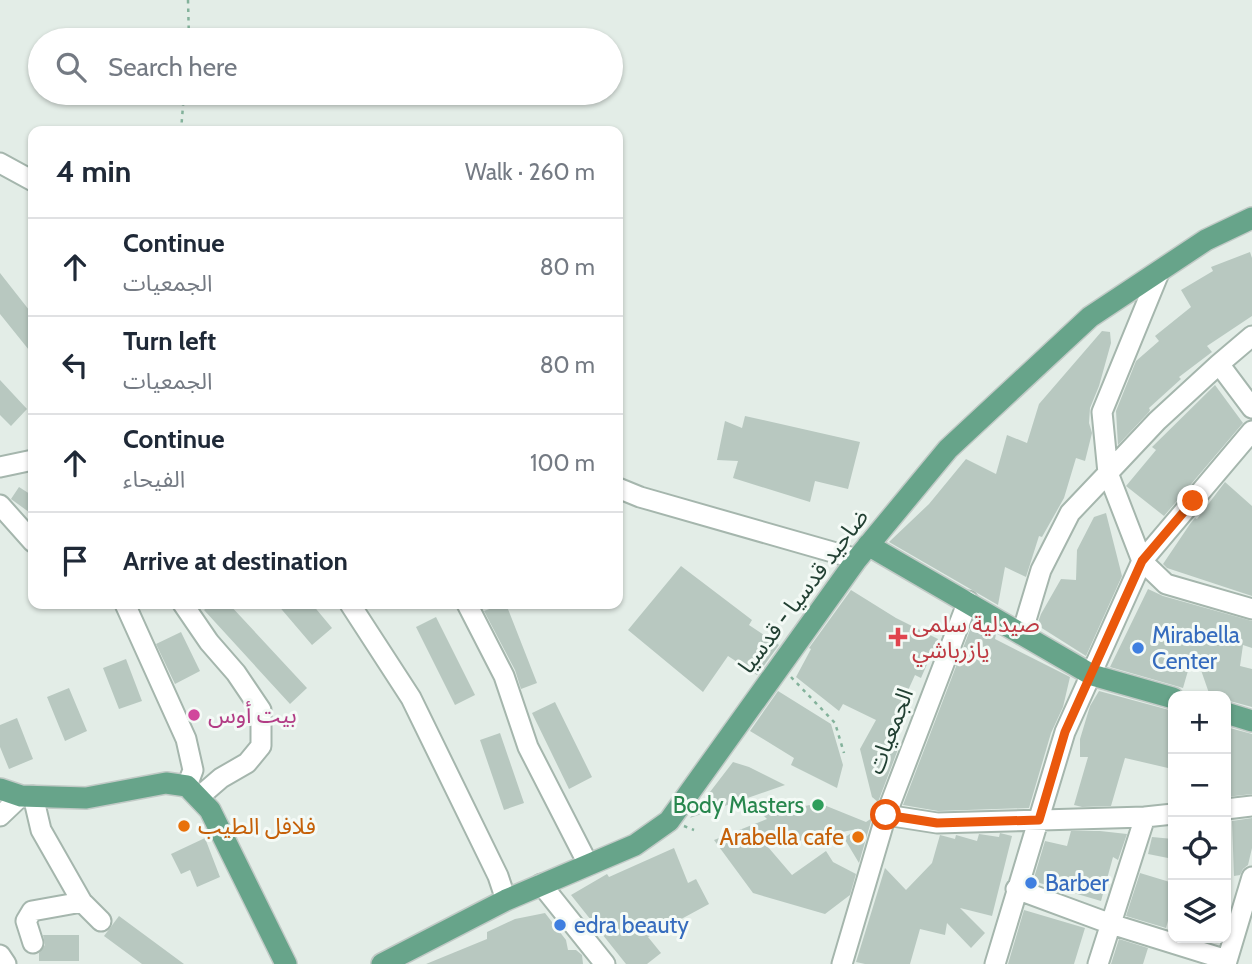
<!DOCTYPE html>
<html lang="en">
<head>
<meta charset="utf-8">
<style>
  body { margin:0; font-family:Cabin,"Noto Sans Arabic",sans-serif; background:#f2f2f3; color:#1f2937 }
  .controls { position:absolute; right:21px; bottom:21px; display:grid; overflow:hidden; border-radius:14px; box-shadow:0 2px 5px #0004 }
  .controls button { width:63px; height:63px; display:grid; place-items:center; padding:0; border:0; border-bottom:2px solid #e0e1e3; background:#fff; color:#1f2937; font:35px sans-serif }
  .stop { position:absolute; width:21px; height:21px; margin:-16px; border:5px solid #ea580c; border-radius:50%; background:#fff }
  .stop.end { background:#ea580c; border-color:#fff; box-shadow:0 2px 7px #0008 }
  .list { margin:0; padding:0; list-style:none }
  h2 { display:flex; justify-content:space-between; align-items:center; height:91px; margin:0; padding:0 28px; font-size:30px }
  h2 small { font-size:23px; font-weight:400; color:#747a83 }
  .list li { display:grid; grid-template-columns:46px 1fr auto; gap:21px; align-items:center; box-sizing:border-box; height:98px; padding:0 28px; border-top:2px solid #e0e1e3 }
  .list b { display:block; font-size:26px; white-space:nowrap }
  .list p { margin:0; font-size:23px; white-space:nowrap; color:#747a83 }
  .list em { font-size:23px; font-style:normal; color:#747a83 }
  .icon { flex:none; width:38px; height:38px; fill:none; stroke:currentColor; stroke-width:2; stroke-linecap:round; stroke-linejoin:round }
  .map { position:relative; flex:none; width:1252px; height:964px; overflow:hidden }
  .search { position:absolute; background:#fff; box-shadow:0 2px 5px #0004; left:28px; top:28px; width:595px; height:77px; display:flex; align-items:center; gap:18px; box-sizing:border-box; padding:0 24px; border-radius:38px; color:#747a83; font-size:26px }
  .panel { position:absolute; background:#fff; box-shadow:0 2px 5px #0004; left:28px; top:126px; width:595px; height:483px; border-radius:14px }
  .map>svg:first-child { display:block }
  .building { fill:#b8c8c0 }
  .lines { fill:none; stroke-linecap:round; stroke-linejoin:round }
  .minor-casing { stroke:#a5b6ad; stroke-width:23 }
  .major-casing { stroke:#c1cac6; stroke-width:24 }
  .path { stroke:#83b29b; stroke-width:2.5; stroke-dasharray:3.5 5; stroke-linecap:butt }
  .minor { stroke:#fff; stroke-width:19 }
  .major { stroke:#67a48a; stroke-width:21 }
  .route { stroke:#ea580c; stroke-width:9 }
  .health-dot { fill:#e0444e; stroke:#f4faf6; stroke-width:2.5 }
  .shop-dot { fill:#3f7fe0; stroke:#f4faf6; stroke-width:2.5 }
  .hotel-dot { fill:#d1479c; stroke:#f4faf6; stroke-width:2.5 }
  .leisure-dot { fill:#2e9e5b; stroke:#f4faf6; stroke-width:2.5 }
  .food-dot { fill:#e8710a; stroke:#f4faf6; stroke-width:2.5 }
  .labels { text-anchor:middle; stroke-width:6; stroke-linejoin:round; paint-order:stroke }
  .street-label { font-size:23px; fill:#224033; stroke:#f4faf6 }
  .health-label { font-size:23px; fill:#be3a42; stroke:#f4faf6; text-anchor:start }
  .shop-label { font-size:23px; fill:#366cbe; stroke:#f4faf6; text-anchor:start }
  .hotel-label { font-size:23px; fill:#b23c85; stroke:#f4faf6; text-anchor:start }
  .leisure-label { font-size:23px; fill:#27864d; stroke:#f4faf6; text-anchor:end }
  .food-label { font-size:23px; fill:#c56008; stroke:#f4faf6; text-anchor:start }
</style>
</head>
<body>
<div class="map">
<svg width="1252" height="964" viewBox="0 0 1252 964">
  <rect width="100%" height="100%" fill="#e3ede7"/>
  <path class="building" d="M 1250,252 L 1252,258 L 1252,316 L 1207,346 L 1212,352 L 1179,377 L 1181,379 L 1149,408 L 1150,410 L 1149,412 L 1118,445 L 1116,411 L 1136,361 L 1159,341 L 1155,336 L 1191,307 L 1181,290 L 1213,271 L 1211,267 Z
    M 0,273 L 33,315 L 33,355 L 0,314 Z
    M 1102,331 L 1110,332 L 1111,343 L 1099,386 L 1090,408 L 1089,423 L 1092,433 L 1085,461 L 1076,458 L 1064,498 L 1042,537 L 1039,536 L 1026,577 L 1005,567 L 998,605 L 889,542 L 929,504 L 966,459 L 996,474 L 1007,435 L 1027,443 L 1039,404 Z
    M 0,380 L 27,409 L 11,426 L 0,415 Z
    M 1215,385 L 1243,423 L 1164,516 L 1126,486 L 1156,450 L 1152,447 Z
    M 745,416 L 860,442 L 848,489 L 815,481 L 810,502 L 733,478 L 738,461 L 717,460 L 725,421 L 742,428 Z
    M 1225,482 L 1252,506 L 1252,596 L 1167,568 L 1163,564 L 1190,524 L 1195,518 L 1197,519 Z
    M 19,487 L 33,496 L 33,515 L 11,499 Z
    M 1106,513 L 1122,576 L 1086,656 L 1037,625 L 1041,614 L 1061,579 L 1076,580 L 1077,550 L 1094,517 Z
    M 681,566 L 752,620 L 749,625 L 779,645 L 757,675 L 728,656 L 703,692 L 628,630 Z
    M 1148,589 L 1163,596 L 1252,621 L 1252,648 L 1243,645 L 1240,666 L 1252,669 L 1252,707 L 1226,700 L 1226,696 L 1210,696 L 1194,650 L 1183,688 L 1110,667 Z
    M 851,590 L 896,618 L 938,639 L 921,678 L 915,675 L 886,739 L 900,744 L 878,802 L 872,797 L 860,749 L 876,720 L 843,704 L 839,711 L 796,677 L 811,649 L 809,648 Z
    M 210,604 L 229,604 L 307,688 L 290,704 L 204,610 Z
    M 277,604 L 312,604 L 332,628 L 312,645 Z
    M 502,604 L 506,604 L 537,683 L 521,689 L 515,670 L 484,611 Z
    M 436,617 L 475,695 L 455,705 L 416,627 Z
    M 973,622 L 996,634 L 995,639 L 1070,677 L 1063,707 L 1051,733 L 1029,808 L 938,811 L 903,805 Z
    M 181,632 L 200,671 L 175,684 L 156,644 Z
    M 126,659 L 142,701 L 119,709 L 103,668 Z
    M 69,688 L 87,731 L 65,741 L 47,697 Z
    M 778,691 L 831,724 L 843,765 L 837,788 L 791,765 L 794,758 L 750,731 Z
    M 1099,691 L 1173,711 L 1173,730 L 1168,768 L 1125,758 L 1111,806 L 1082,807 L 1074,805 L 1088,757 L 1080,757 L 1080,739 L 1090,706 Z
    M 555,702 L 592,777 L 569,789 L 532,713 Z
    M 17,718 L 33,759 L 9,769 L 0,747 L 0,725 Z
    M 1226,727 L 1252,734 L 1252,794 L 1226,797 Z
    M 500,733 L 524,803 L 504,810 L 480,740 Z
    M 733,762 L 749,767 L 785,785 L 690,818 Z
    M 819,803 L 866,822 L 872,818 L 859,863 L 844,838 L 857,829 L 768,847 L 792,875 L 826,851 L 833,862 L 856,874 L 850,895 L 825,914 L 753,893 L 714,840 L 767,819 L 763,815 Z
    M 1252,818 L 1252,848 L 1248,865 L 1243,869 L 1240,875 L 1234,876 L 1232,821 Z
    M 1071,831 L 1100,831 L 1127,834 L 1118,860 L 1113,857 L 1101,901 L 1033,881 L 1045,841 L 1067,846 Z
    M 1000,833 L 1012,836 L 992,916 L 960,908 L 985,933 L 971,948 L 947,923 L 945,935 L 920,929 L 910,964 L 865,964 L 856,962 L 885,868 L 906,890 L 932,863 L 940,835 L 955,839 L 956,835 L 977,841 L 979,834 L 999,837 Z
    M 1152,837 L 1173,839 L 1173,859 L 1148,854 Z
    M 205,838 L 220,877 L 197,887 L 190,870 L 181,874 L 171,854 Z
    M 674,848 L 688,883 L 696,879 L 709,904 L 648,937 L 661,953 L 647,964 L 626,964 L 571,895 L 607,874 L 609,877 Z
    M 1140,873 L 1173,883 L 1173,903 L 1166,928 L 1126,916 Z
    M 1024,910 L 1085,928 L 1074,964 L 1008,964 Z
    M 545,913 L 566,940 L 568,950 L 576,950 L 582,955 L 583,964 L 426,964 L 487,939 L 487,932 L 515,919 Z
    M 119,916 L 184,964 L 142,964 L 104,936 Z
    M 43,935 L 79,935 L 79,961 L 39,961 L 39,953 L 45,945 Z
    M 1119,939 L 1148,948 L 1143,964 L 1111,964 Z"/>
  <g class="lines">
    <g class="minor-casing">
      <path id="minor" d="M 0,163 L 33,181
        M 1252,336 L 1219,364 L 1252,408
        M 0,467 L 33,460
        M 1108,473 L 1102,412 L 1159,273
        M 1108,473 L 1157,421 L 1219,364
        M 618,488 L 640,497 L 857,559
        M 0,505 L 33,542
        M 125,604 L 186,739 L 193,770 L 187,786
        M 183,604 L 209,642 L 236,673 L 261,710 L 261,746 L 247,763 L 221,778 L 199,797
        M 350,604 L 411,698 L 498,876 L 506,900
        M 467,604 L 504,676 L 528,747 L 588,864
        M 1022,633 L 1041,570 L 1070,513 L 1108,473 L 1142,561 L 1166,584 L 1252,609
        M 33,796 L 41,830 L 82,902 L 101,921
        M 1226,809 L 1252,806
        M 886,815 L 937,823 L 1145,817 L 1098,964
        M 0,816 L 21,796
        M 1145,817 L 1173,814
        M 541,884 L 605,964
        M 1016,889 L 1111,924 L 1227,960
        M 33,943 L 26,921 L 32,911 L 82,902
        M 0,955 L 6,964
        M 842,964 L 886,815 L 968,601
        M 995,964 L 1065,732 L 1142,561 L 1252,431
        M 1226,964 L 1252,877"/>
    </g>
    <g class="major-casing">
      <path id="major" d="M 868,545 L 1092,675 L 1173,698
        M 1226,713 L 1252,721
        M 0,789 L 21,796 L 86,798 L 166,783 L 187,786 L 210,810 L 286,964
        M 382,964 L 506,900 L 635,845 L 669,821 L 857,559 L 948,449 L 1090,317 L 1206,240 L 1252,218"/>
    </g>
    <path class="path" d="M 188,0 L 189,40
      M 181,131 L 184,93
      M 791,677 L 835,723 L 844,753
      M 684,826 L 694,830"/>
    <use href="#minor" class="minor"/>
    <use href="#major" class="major"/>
  </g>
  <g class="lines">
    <path class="route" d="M 886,815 L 937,823 L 1039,820 L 1065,732 L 1142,561 L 1193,501"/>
  </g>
  <path class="health-dot" d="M894.5 626.5h7v7h7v7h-7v7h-7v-7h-7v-7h7z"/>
  <g class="shop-dot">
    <circle cx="1138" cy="648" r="7"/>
    <circle cx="1031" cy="883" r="7"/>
    <circle cx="560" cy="925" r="7"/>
  </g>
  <circle class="hotel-dot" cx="194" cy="715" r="7"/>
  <circle class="leisure-dot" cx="818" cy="805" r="7"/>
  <g class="food-dot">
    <circle cx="184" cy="826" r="7"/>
    <circle cx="858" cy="837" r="7"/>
  </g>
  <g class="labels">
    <g class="street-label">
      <text transform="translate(803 591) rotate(-53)" y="8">ضاحيد قدسيا - قدسيا</text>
      <text transform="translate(890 731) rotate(-69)" y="8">الجمعيات</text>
    </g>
    <g class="health-label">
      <text x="912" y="632">صيدلية سلمى<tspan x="912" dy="26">يازرباشي</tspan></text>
    </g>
    <g class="shop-label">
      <text x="1152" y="643">Mirabella<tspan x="1152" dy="26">Center</tspan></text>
      <text x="1045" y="891">Barber</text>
      <text x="574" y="933">edra beauty</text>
    </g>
    <g class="hotel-label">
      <text x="208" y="723">بيت أوس</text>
    </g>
    <g class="leisure-label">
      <text x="804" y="813">Body Masters</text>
    </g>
    <g class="food-label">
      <text x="198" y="834">فلافل الطيب</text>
      <text x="844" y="845" text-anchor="end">Arabella cafe</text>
    </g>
  </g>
</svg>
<div class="controls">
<button>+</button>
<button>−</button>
<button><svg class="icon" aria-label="locate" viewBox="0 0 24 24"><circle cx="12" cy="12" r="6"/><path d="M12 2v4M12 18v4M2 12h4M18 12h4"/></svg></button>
<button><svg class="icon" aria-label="layers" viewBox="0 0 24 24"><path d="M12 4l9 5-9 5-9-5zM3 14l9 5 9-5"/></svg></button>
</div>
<div class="stop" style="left:886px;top:815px"></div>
<div class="stop end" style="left:1193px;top:501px"></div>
<div class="search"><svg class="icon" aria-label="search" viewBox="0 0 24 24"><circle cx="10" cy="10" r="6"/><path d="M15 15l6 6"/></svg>Search here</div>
<section class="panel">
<h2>4 min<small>Walk · 260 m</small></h2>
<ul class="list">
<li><svg class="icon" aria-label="ahead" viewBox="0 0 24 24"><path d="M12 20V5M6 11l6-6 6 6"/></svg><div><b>Continue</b><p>الجمعيات</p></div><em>80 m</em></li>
<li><svg class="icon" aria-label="left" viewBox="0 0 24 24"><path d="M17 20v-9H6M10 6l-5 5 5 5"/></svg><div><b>Turn left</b><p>الجمعيات</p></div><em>80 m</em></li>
<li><svg class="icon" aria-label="ahead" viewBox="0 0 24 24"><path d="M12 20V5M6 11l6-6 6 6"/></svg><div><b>Continue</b><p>الفيحاء</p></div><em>100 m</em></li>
<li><svg class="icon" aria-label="arrive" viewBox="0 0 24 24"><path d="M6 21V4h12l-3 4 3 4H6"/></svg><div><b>Arrive at destination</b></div></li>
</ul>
</section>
</div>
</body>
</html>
